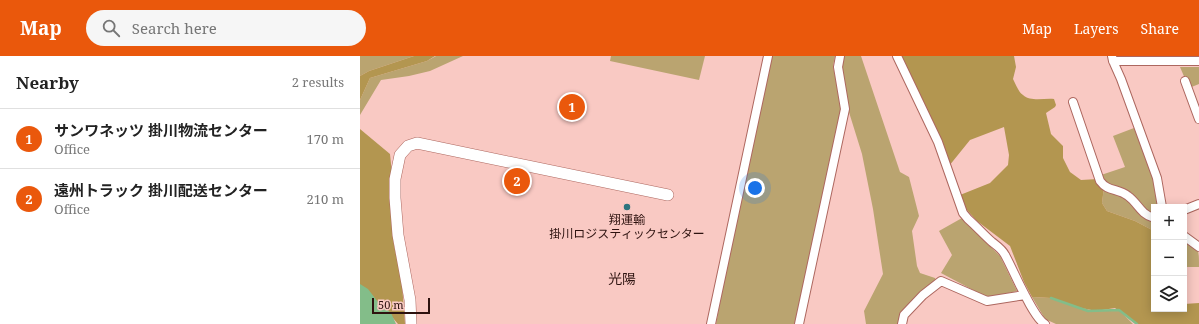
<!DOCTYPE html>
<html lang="en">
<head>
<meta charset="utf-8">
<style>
  body { margin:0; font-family:"Noto Serif","Noto Sans JP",serif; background:#f6f6f6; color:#222 }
  .controls { position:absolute; right:12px; bottom:12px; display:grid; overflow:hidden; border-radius:0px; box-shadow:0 2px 10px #0003 }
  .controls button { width:36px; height:36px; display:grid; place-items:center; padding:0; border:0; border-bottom:1px solid #e0e0e0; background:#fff; color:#222; font:20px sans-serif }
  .scale { position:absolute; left:12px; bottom:10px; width:58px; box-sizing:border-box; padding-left:4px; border:2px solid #2d120f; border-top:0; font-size:11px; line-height:14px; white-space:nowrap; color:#2d120f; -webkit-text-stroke:3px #f9c9c3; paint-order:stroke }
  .you { position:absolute; left:395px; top:132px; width:14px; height:14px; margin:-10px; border:3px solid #fff; border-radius:50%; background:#1a73e8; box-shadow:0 0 0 6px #1a73e833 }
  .badge { display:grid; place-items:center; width:26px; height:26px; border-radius:50%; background:#ea580c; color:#fff; font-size:13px; font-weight:700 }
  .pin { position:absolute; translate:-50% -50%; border:2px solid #fff; box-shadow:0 1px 4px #0006 }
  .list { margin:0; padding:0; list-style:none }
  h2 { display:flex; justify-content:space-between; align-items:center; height:52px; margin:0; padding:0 16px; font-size:17px }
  h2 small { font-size:13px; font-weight:400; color:#767676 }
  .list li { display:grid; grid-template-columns:26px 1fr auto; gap:12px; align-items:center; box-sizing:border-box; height:60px; padding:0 16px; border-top:1px solid #e0e0e0 }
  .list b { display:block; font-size:15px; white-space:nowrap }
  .list p { margin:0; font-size:13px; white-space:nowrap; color:#767676 }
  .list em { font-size:13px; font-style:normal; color:#767676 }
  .icon { flex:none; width:22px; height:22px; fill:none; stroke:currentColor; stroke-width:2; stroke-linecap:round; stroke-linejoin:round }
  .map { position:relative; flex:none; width:839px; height:268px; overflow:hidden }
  header { display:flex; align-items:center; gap:24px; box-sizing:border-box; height:56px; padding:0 20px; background:#ea580c; color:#fff }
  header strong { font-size:19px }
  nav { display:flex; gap:22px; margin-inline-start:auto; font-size:14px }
  .search { width:280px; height:36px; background:#f6f6f6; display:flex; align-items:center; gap:10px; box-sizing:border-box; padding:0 14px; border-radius:22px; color:#767676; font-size:15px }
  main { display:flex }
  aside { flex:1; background:#fff }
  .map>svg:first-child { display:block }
  .green { fill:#baa470 }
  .forest { fill:#b39650 }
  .water { fill:#83bd89 }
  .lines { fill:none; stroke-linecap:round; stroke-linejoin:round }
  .stream { stroke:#83bd89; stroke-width:2.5 }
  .street-casing { stroke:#ad675f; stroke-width:10 }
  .secondary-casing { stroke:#ad675f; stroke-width:12 }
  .street { stroke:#fff; stroke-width:8 }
  .secondary { stroke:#fff; stroke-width:11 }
  .poi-dot { fill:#2c747e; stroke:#f9c9c3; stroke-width:1.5 }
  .labels { text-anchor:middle; stroke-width:4; stroke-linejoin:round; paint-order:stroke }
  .poi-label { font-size:12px; fill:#2d120f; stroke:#f9c9c3 }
  .quarter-label { font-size:14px; fill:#2d120f; stroke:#f9c9c3 }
</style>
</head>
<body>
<header>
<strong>Map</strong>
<div class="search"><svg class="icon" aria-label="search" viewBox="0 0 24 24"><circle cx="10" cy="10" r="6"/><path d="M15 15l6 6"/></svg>Search here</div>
<nav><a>Map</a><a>Layers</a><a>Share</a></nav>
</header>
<main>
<aside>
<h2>Nearby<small>2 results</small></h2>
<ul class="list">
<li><span class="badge">1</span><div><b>サンワネッツ 掛川物流センター</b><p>Office</p></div><em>170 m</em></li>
<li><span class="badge">2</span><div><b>遠州トラック 掛川配送センター</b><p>Office</p></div><em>210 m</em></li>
</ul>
</aside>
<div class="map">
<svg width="839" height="268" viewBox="0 0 839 268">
  <rect width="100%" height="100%" fill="#f9c9c3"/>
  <path class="green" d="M 0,0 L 54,0 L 9,15 L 0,20 Z
    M 76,0 L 103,0 L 70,15 L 49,20 L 21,24 L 0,59 L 0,44 L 10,22 L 67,5 Z
    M 251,0 L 345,0 L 339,24 L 250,5 Z
    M 410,0 L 475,0 L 473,10 L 482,56 L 435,268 L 356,268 L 398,49 Z
    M 484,0 L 501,0 L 540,116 L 549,121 L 559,160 L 552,175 L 557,210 L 560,217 L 575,222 L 577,226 L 540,268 L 506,268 L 504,255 L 523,218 L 513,153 L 502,98 L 488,53 L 482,11 Z
    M 820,11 L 839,11 L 839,28 L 829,32 Z
    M 774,72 L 794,124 L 801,151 L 794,151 L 794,175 L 775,165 L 747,155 L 742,147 L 744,131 L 741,119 L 765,111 L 753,80 Z
    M 602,162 L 640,200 L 657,235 L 628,242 L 581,217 L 592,199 L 579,175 Z
    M 824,180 C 839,192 839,192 839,211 L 824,211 Z
    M 672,241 L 691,242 L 733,255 L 759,254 L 773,268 L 696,268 L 685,263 Z"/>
  <path class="forest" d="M 54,0 L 75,0 L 67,5 L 10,22 L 0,44 L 0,20 L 9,15 Z
    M 537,0 L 654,0 L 656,11 L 653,23 C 655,27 659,37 663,39 C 671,46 684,42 694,43 L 696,49 L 695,51 L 686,57 L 691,78 L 703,90 L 703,102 L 710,116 L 721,124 L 738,123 L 744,131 L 742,147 L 747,155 L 775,165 L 794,175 L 794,253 L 824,253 L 824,248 L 839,247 L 839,268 L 776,268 L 755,252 L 736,255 L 717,251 L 691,242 L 672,241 L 664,226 L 650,190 L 617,165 L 606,153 L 600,139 L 630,127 L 648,109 L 649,99 L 644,71 L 610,84 L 589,110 L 589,105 L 540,9 Z
    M 0,73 L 30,98 L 32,118 L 30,144 L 31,160 L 34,189 L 42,228 L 45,268 L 38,268 L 26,254 L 0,255 Z"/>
  <path class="water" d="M 0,228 L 8,233 L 18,246 L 31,257 L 36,268 L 0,268 Z"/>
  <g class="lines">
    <path class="stream" d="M 691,242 L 728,255 L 759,254 L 777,268"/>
    <g class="street-casing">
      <path id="street" d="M 537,0 L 578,86 L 603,157 L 608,163 C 616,170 624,179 632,186 C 637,190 642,193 645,199 C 653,213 673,262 685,268
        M 752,0 L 753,5 L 761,23 L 797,122 L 802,151
        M 753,5 L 839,5
        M 825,25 L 839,63
        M 713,46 L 740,125 C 748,136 758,132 768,140 C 778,147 780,158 794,162
        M 824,154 L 839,148
        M 824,180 L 839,191
        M 351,268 L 408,0
        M 439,268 L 485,53 L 478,11 L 480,0
        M 542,268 L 544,259 L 563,239 L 581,225 L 627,245 L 665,239"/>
    </g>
    <g class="secondary-casing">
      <path id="secondary" d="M 51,268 L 50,244 L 38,179 L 35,142 L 35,123 L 40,99 L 48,90 L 57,87 L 308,139"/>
    </g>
    <use href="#street" class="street"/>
    <use href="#secondary" class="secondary"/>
  </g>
  <circle class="poi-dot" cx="267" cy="151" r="4"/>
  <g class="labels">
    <g class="poi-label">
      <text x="267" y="168">翔運輸<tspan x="267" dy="14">掛川ロジスティックセンター</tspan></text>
    </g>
    <g class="quarter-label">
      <text x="262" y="228">光陽</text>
    </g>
  </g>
</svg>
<div class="controls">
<button>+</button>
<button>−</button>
<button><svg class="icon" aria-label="layers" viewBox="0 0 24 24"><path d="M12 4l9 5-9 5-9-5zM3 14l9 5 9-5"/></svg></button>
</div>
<div class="scale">50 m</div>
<div class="you"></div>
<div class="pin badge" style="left:212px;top:51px">1</div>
<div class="pin badge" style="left:157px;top:125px">2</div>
</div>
</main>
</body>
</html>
